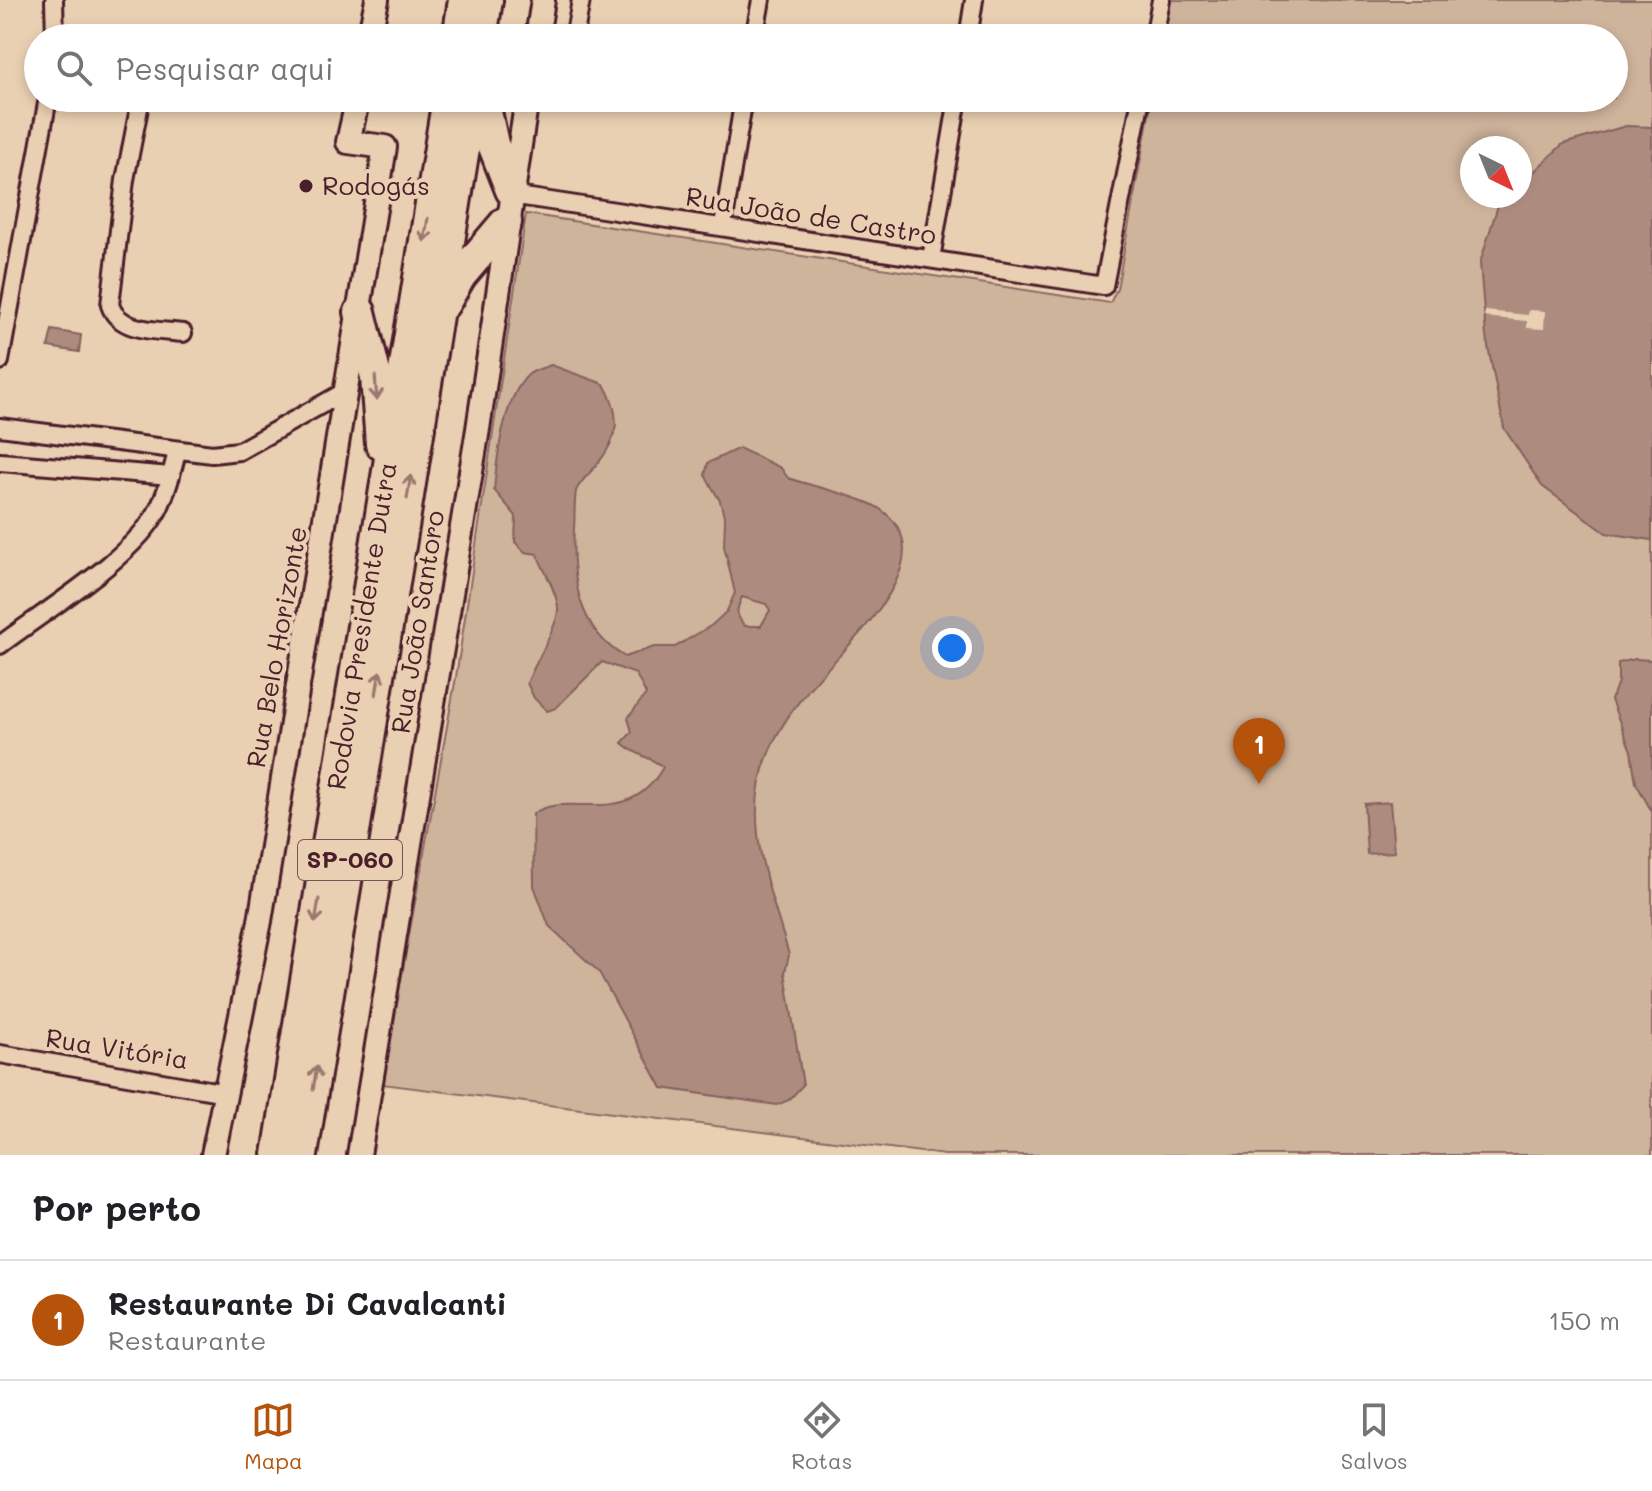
<!DOCTYPE html>
<html lang="pt">
<head>
<meta charset="utf-8">
<style>
  body { margin:0; font-family:Mali,sans-serif; background:#f6f6f6; color:#202124 }
  .compass { position:absolute; left:1460px; top:136px; width:72px; height:72px; border-radius:50%; background:#fff; box-shadow:0 4px 12px #0003; rotate:137deg }
  .you { position:absolute; left:952px; top:648px; width:28px; height:28px; margin:-20px; border:6px solid #fff; border-radius:50%; background:#1a73e8; box-shadow:0 0 0 12px #1a73e833 }
  .badge { display:grid; place-items:center; width:52px; height:52px; border-radius:50%; background:#b45309; color:#fff; font-size:26px; font-weight:700 }
  .pin { position:absolute; translate:-50% -66px; filter:drop-shadow(0 2px 4px #0008) }
  .pin::after { content:''; position:absolute; top:42px; width:28px; height:24px; background:inherit; clip-path:polygon(0 0,100% 0,50% 100%) }
  .list { margin:0; padding:0; list-style:none }
  h2 { display:flex; justify-content:space-between; align-items:center; height:104px; margin:0; padding:0 32px; font-size:34px }
  h2 small { font-size:26px; font-weight:400; color:#757577 }
  .list li { display:grid; grid-template-columns:52px 1fr auto; gap:24px; align-items:center; box-sizing:border-box; height:120px; padding:0 32px; border-top:2px solid #e0e0e0 }
  .list b { display:block; font-size:30px; white-space:nowrap }
  .list p { margin:0; font-size:26px; white-space:nowrap; color:#757577 }
  .list em { font-size:26px; font-style:normal; color:#757577 }
  .icon { flex:none; width:44px; height:44px; fill:none; stroke:currentColor; stroke-width:2; stroke-linecap:round; stroke-linejoin:round }
  .map { position:relative; flex:none; width:1652px; height:1155px; overflow:hidden }
  .search { position:absolute; background:#fff; box-shadow:0 4px 12px #0003; left:24px; right:24px; top:24px; height:88px; display:flex; align-items:center; gap:20px; box-sizing:border-box; padding:0 28px; border-radius:44px; color:#757577; font-size:30px }
  .sheet { height:224px; background:#fff }
  nav { display:flex; justify-content:space-around; align-items:center; box-sizing:border-box; height:112px; border-top:2px solid #e0e0e0; background:#fff; font-size:22px; color:#757577 }
  nav a { display:grid; justify-items:center; gap:4px }
  nav .on { color:#b45309 }
  .map>svg:first-child { display:block }
  .green { fill:#cfb49c; stroke:#8c6a64; stroke-width:2; fill-rule:evenodd }
  .water { fill:#ad8c7f; stroke:#85605d; stroke-width:2; fill-rule:evenodd }
  .pier { fill:#ead0b2 }
  .lines { fill:none; stroke-linecap:round; stroke-linejoin:round }
  .street-casing { stroke:#4a1f2b; stroke-width:22 }
  .secondary-casing { stroke:#4a1f2b; stroke-width:28 }
  .highway-casing { stroke:#4a1f2b; stroke-width:36 }
  .street { stroke:#ead0b2; stroke-width:16 }
  .secondary { stroke:#ead0b2; stroke-width:22 }
  .highway { stroke:#ead0b2; stroke-width:30 }
  .oneway { stroke:#9a786e }
  .poi-dot { fill:#4a1f2b; stroke:#ead0b2; stroke-width:3 }
  .labels { text-anchor:middle; stroke-width:8; stroke-linejoin:round; paint-order:stroke }
  .shield { fill:#ead0b2; stroke:#7a5454; stroke-width:2 }
  .shield-label { font-size:24px; font-weight:bold; fill:#4a1f2b }
  .poi-label { font-size:26px; fill:#4a1f2b; stroke:#ead0b2; text-anchor:start }
  .street-label { font-size:26px; fill:#4a1f2b; stroke:#ead0b2 }
</style>
</head>
<body>
<div class="map">
<svg width="1652" height="1155" viewBox="0 0 1652 1155">
  <rect width="100%" height="100%" fill="#ead0b2"/>
  <filter id="ink" filterUnits="userSpaceOnUse"><feTurbulence type="fractalNoise" baseFrequency=".0125" numOctaves="2"/><feDisplacementMap in="SourceGraphic" scale="16" xChannelSelector="R" yChannelSelector="G"/><feConvolveMatrix kernelMatrix="1 2 1 2 8 2 1 2 1" color-interpolation-filters="sRGB"/></filter>
  <g filter="url(#ink)">
    <path class="green" d="M 1171,0 L 1652,0 L 1652,1155 L 945,1155 L 382,1084 L 456,677 L 526,214 L 1110,303 L 1117,289 L 1152,98 L 1614,98 L 1614,38 L 1164,38 ZM 1472,148 L 1520,148 L 1520,196 L 1472,196 Z"/>
    <path class="water" d="M 1626,126 L 1652,127 L 1652,540 L 1606,533 L 1542,486 L 1504,428 L 1486,336 L 1480,263 L 1498,205 L 1508,196 L 1520,196 L 1520,185 L 1563,144 Z
      M 52,330 L 81,335 L 79,352 L 48,347 Z
      M 551,365 L 604,384 C 622,417 620,437 595,467 C 589,474 579,483 576,491 C 574,503 575,517 574,528 C 571,578 578,630 625,657 L 654,647 L 675,647 L 712,625 L 727,611 L 735,593 L 724,546 L 725,520 L 720,501 L 705,475 L 708,463 L 739,448 L 781,468 L 788,478 C 810,486 863,497 880,509 C 954,560 836,653 806,693 C 792,710 776,734 768,755 C 740,821 771,891 789,955 L 785,972 L 803,1085 L 789,1100 L 777,1105 L 662,1088 L 599,972 L 549,926 L 534,886 L 533,814 C 566,788 628,832 663,767 C 649,756 635,755 622,743 L 632,732 L 628,718 L 646,694 L 636,674 L 602,662 L 556,708 L 547,711 L 534,698 L 527,683 C 534,665 559,624 558,608 C 557,592 543,569 537,554 L 525,552 L 515,542 L 516,516 L 494,490 C 497,457 503,399 528,375 C 533,370 543,368 551,365 ZM 742,597 L 766,604 L 770,610 L 761,626 L 745,626 C 735,615 736,610 742,597 Z
      M 1635,659 L 1652,660 L 1652,812 L 1636,783 L 1631,751 L 1611,700 L 1618,682 L 1618,663 Z
      M 1390,802 L 1394,852 L 1367,854 L 1364,804 Z"/>
    <path class="pier" d="M 1529,310 L 1545,311 L 1544,329 L 1527,328 L 1527,321 L 1484,317 L 1485,311 L 1528,315 Z"/>
    <g class="lines">
      <g class="street-casing">
        <path id="street" d="M 54,0 L 55,38
          M 580,38 L 576,28 L 581,0
          M 754,38 L 761,0
          M 968,38 L 974,0
          M 1154,38 L 1161,0
          M 141,98 L 125,180 L 110,305 C 119,333 159,330 183,333
          M 511,195 L 1104,286 L 1141,98
          M 723,225 L 744,98
          M 931,259 L 958,98
          M 0,361 L 48,98
          M 0,427 L 212,454 L 239,451 L 344,392
          M 0,462 L 171,476
          M 0,645 C 43,612 134,557 158,510 C 167,492 172,472 177,452
          M 0,1054 L 226,1093"/>
      </g>
      <g class="secondary-casing">
        <path id="secondary" d="M 369,38 L 377,0
          M 537,38 L 543,0
          M 213,1155 L 260,921 L 385,147 L 348,142 L 358,98
          M 359,1155 L 478,429 L 527,98"/>
      </g>
      <g class="highway-casing">
        <path id="highway" d="M 458,38 L 464,0
          M 481,38 L 487,0
          M 483,98 L 493,144 L 511,190
          M 444,304 L 461,275 L 506,222
          M 360,312 L 376,377 L 381,444
          M 278,1155 L 448,98
          M 302,1155 L 472,98"/>
      </g>
      <use href="#street" class="street"/>
      <use href="#secondary" class="secondary"/>
      <use href="#highway" class="highway"/>
    </g>
    <defs><path id="oneway-shaft" d="M-6 0H5M1.5-3L5.5 0L1.5 3" fill="none" stroke-width="1.6" stroke-linecap="round" stroke-linejoin="round" transform="scale(2)"/></defs>
    <g class="oneway">
      <use href="#oneway-shaft" transform="translate(426 230) rotate(99)"/>
      <use href="#oneway-shaft" transform="translate(376 388) rotate(86)"/>
      <use href="#oneway-shaft" transform="translate(409 487) rotate(-81)"/>
      <use href="#oneway-shaft" transform="translate(378 683) rotate(-81)"/>
      <use href="#oneway-shaft" transform="translate(317 911) rotate(99)"/>
      <use href="#oneway-shaft" transform="translate(315 1078) rotate(-81)"/>
    </g>
  </g>
  <circle class="poi-dot" cx="306" cy="186" r="8"/>
  <g class="labels">
    <rect class="shield" x="298" y="840" width="104" height="40" rx="6"/>
    <g class="shield-label">
      <text x="350" y="868">SP-060</text>
    </g>
    <g class="poi-label">
      <text x="322" y="195">Rodogás</text>
    </g>
    <g class="street-label">
      <text transform="translate(811 216) rotate(9)" y="9">Rua João de Castro</text>
      <text transform="translate(418 622) rotate(-81)" y="9">Rua João Santoro</text>
      <text transform="translate(362 626) rotate(-81)" y="9">Rodovia Presidente Dutra</text>
      <text transform="translate(277 647) rotate(-80)" y="9">Rua Belo Horizonte</text>
      <text transform="translate(117 1049) rotate(9)" y="9">Rua Vitória</text>
    </g>
  </g>
</svg>
<svg class="compass" viewBox="-18 -18 36 36"><path d="M0-13l5 13h-10z" fill="#e53935"/><path d="M0 13l5-13h-10z" fill="#757577"/></svg>
<div class="you"></div>
<div class="pin badge" style="left:1259px;top:784px">1</div>
<div class="search"><svg class="icon" aria-label="search" viewBox="0 0 24 24"><circle cx="10" cy="10" r="6"/><path d="M15 15l6 6"/></svg>Pesquisar aqui</div>
</div>
<section class="sheet">
<h2>Por perto<small></small></h2>
<ul class="list">
<li><span class="badge">1</span><div><b>Restaurante Di Cavalcanti</b><p>Restaurante</p></div><em>150 m</em></li>
</ul>
</section>
<nav>
<a class="on"><svg class="icon" aria-label="map" viewBox="0 0 24 24"><path d="M3 6l6-2 6 2 6-2v14l-6 2-6-2-6 2zM9 4v14M15 6v14"/></svg>Mapa</a>
<a><svg class="icon" aria-label="directions" viewBox="0 0 24 24"><path d="M12 3l9 9-9 9-9-9zM9 14v-3h6M13 9l2 2-2 2"/></svg>Rotas</a>
<a><svg class="icon" aria-label="saved" viewBox="0 0 24 24"><path d="M7 4h10v16l-5-4-5 4z"/></svg>Salvos</a>
</nav>
</body>
</html>
